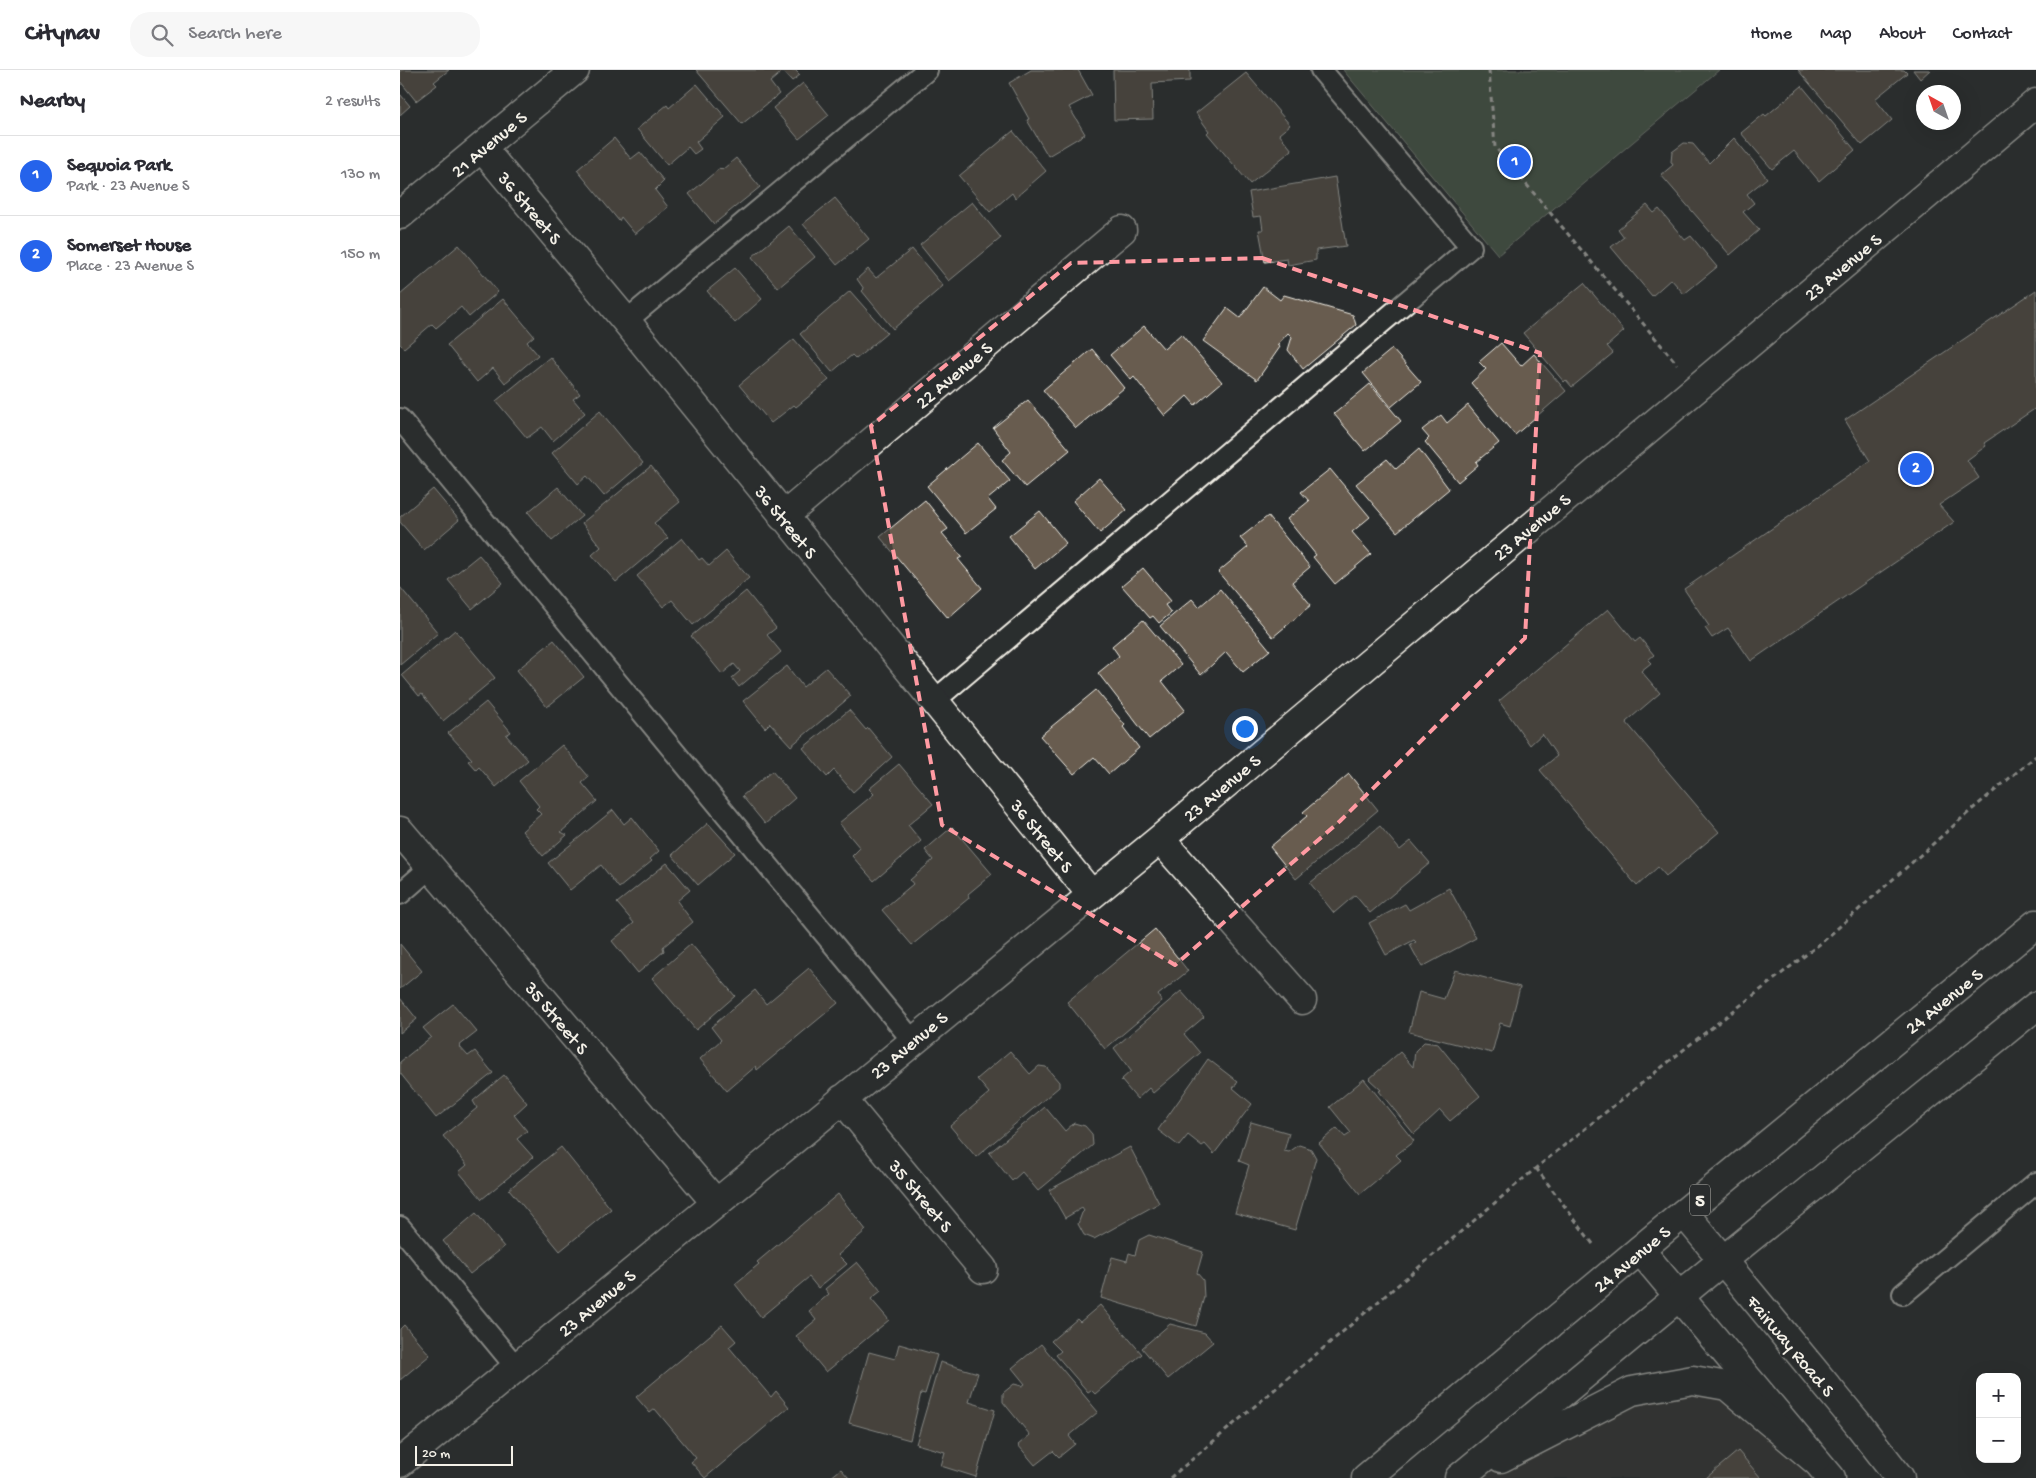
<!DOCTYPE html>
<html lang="en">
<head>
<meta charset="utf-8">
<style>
  body { margin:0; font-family:"Gochi Hand",sans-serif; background:#f7f7f7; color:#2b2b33 }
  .controls { position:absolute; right:15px; bottom:15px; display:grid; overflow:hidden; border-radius:10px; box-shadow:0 5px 20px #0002 }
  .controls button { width:45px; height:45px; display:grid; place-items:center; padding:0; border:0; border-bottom:1px solid #e1e1e2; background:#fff; color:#2b2b33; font:25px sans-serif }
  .compass { position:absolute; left:1516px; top:15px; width:45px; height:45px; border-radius:50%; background:#fff; box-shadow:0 5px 20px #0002; rotate:320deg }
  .scale { position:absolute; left:15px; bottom:12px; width:98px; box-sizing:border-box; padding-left:5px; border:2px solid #f4f1e8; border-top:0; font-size:14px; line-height:18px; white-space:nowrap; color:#f4f1e8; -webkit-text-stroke:4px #2a2d2e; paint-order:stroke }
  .you { position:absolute; left:844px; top:658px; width:18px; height:18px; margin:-12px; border:4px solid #fff; border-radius:50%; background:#1a73e8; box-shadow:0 0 0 8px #1a73e833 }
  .badge { display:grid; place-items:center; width:32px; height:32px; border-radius:50%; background:#2563eb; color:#fff; font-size:16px; font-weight:700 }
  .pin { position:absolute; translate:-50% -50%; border:2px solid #fff; box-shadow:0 1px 5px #0006 }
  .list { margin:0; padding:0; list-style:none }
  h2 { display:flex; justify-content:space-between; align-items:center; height:65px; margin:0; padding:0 20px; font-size:21px }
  h2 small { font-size:16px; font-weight:400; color:#7c7c81 }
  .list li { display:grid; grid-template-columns:32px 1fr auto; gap:15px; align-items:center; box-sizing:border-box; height:80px; padding:0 20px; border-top:1px solid #e1e1e2 }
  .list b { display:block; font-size:19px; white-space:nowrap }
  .list p { margin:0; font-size:16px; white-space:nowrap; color:#7c7c81 }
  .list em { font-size:16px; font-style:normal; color:#7c7c81 }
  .icon { flex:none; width:28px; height:28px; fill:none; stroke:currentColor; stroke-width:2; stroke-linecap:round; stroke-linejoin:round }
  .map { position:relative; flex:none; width:1636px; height:1408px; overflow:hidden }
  header { display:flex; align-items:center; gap:30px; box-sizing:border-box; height:70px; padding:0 25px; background:#fff; border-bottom:1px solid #e1e1e2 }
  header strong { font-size:24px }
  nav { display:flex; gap:28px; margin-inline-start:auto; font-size:18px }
  .search { width:350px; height:45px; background:#f7f7f7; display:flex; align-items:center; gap:12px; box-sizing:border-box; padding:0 18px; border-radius:20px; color:#7c7c81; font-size:19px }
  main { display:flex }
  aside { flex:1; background:#fff }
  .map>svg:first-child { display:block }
  .built { fill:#3d3b38 }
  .green { fill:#586a53; stroke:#a6ae9e }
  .building { fill:#685c4f; stroke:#f4f1e8 }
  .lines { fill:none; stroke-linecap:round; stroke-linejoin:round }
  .lane-casing { stroke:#f4f1e8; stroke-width:24 }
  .street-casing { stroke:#f4f1e8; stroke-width:31 }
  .secondary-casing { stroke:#f4f1e8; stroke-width:31 }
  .primary-casing { stroke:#f4f1e8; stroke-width:31 }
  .path { stroke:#f4f1e8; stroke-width:3; stroke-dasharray:5 4; stroke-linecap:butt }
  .lane { stroke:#2a2d2e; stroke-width:20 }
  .street { stroke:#2a2d2e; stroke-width:28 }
  .secondary { stroke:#2a2d2e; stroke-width:28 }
  .primary { stroke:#2a2d2e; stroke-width:28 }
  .marked { fill:none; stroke:#ff9aa2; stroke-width:4; stroke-dasharray:10 6; stroke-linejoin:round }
  .labels { text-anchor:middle; stroke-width:5; stroke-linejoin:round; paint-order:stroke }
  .shield { fill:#2a2d2e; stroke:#b7b6b0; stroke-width:1 }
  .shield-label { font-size:18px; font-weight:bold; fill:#f4f1e8 }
  .street-label { font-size:19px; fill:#f4f1e8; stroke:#2a2d2e }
</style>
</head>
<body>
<header>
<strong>Citynav</strong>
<div class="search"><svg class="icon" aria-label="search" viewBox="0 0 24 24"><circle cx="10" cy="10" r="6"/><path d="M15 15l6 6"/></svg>Search here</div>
<nav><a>Home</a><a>Map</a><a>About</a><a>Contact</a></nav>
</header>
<main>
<aside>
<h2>Nearby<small>2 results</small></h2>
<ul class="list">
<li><span class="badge">1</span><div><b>Sequoia Park</b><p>Park · 23 Avenue S</p></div><em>130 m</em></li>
<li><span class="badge">2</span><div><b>Somerset House</b><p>Place · 23 Avenue S</p></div><em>150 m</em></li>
</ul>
</aside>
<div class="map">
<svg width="1636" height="1408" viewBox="0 0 1636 1408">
  <rect width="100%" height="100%" fill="#2a2d2e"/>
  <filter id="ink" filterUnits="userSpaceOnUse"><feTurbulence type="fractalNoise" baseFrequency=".02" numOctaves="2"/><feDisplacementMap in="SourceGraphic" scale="10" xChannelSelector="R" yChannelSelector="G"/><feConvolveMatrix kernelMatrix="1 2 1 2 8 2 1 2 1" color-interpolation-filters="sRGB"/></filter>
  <g filter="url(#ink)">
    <path class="built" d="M 1327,1316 L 1433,1408 L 1062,1408 L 1232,1321 Z"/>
    <path class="green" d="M 943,0 L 1319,0 L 1098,185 Z"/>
    <path class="building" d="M 0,0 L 49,0 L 34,12 L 37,15 L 16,31 L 0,11 Z
      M 296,0 L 395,0 L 400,5 L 392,11 L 383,1 L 370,12 L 379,24 L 342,54 Z
      M 631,0 L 678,0 L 692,25 L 669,37 L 685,64 L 648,86 L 627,50 L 629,49 L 609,13 Z
      M 713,0 L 790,0 L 790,11 L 752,13 L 753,49 L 714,50 Z
      M 1398,0 L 1504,0 L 1507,3 L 1475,29 L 1492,50 L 1462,75 Z
      M 1513,0 L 1530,0 L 1520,9 Z
      M 846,3 L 890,55 L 879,64 L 892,80 L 850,114 L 807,63 L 809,61 L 796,43 Z
      M 403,13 L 429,45 L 399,69 L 373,38 Z
      M 297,14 L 325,47 L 296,72 L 301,79 L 294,84 L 288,77 L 267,95 L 237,59 L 267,35 L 269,38 Z
      M 1402,16 L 1455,80 L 1419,111 L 1394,81 L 1372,99 L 1341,63 L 1364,44 L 1366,46 Z
      M 0,24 L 10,36 L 0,45 Z
      M 613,61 L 646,101 L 615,128 L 612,123 L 590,142 L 559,106 Z
      M 214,68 L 231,89 L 240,82 L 264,111 L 255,120 L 268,137 L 235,164 L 221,147 L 219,151 L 177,100 Z
      M 1334,68 L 1367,108 L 1347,124 L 1354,133 L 1343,142 L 1359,160 L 1330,185 L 1261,105 L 1273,95 L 1271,92 L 1272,82 L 1284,73 L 1293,74 L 1309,93 Z
      M 336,88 L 360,117 L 314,154 L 289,124 L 320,98 L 322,100 Z
      M 935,107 L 946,176 L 916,180 L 916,190 L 888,195 L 887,189 L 865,192 L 859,160 L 863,160 L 861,146 L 853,147 L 849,122 Z
      M 435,128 L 469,169 L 437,195 L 403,154 Z
      M 572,132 L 601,168 L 549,211 L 520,175 Z
      M 1247,135 L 1254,143 L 1259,139 L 1285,170 L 1291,166 L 1317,197 L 1284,224 L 1271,209 L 1252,226 L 1211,177 L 1224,167 L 1218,159 Z
      M 389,156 L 415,187 L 378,218 L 352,187 Z
      M 59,175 L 98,222 L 69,247 L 61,237 L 36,258 L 32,254 L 4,278 L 0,274 L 0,225 Z
      M 512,179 L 543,216 L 493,259 L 462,221 L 464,219 L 457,209 L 468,199 L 476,208 Z
      M 335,198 L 362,229 L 335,253 L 307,221 Z
      M 1184,213 L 1224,261 L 1207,276 L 1213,283 L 1172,317 L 1166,310 L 1164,312 L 1123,263 Z
      M 863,217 L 880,230 L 884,225 L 953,245 L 956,255 L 903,299 L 888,280 L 892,267 L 888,263 L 877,275 L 880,277 L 857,310 L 803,271 L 827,238 L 840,248 Z
      M 1636,220 L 1636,338 L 1584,373 L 1586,376 L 1567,390 L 1579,408 L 1539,435 L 1554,452 L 1351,591 L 1328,558 L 1312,568 L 1305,558 L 1309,556 L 1284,519 L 1470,391 L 1445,350 Z
      M 450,221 L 487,263 L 456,289 L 452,285 L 432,302 L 400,264 Z
      M 103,229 L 134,266 L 127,272 L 138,285 L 105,313 L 93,298 L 77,312 L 47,275 Z
      M 744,256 L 764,279 L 781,264 L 822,312 L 795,335 L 787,326 L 765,346 L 734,307 L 731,310 L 710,285 Z
      M 394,269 L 429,310 L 396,337 L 394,335 L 371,353 L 339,315 Z
      M 1101,273 L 1121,296 L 1134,284 L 1166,321 L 1115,365 L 1071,313 L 1086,299 L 1079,292 Z
      M 692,279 L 724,318 L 676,358 L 643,320 Z
      M 992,279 L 1021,312 L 991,337 L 963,303 Z
      M 150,287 L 180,324 L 173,329 L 185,343 L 153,371 L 142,357 L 127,368 L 96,331 Z
      M 970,314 L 1001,351 L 965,381 L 934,344 Z
      M 628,330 L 670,380 L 625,417 L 602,390 L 611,382 L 593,358 Z
      M 1068,335 L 1099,373 L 1076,392 L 1078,395 L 1058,412 L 1025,372 L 1029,368 L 1022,360 L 1041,345 L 1047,353 Z
      M 200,341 L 243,393 L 204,426 L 187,406 L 178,414 L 152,383 Z
      M 578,373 L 610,411 L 588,429 L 596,439 L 566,463 L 527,416 Z
      M 1019,379 L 1049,419 L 997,462 L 956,414 L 987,389 L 996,399 Z
      M 251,396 L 280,432 L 254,453 L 268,468 L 216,512 L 192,485 L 201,477 L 182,453 Z
      M 930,399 L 970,447 L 952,462 L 971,484 L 935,514 L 913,487 L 916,485 L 887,449 L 909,431 L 901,422 Z
      M 699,408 L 727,440 L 700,463 L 673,431 Z
      M 158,417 L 182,446 L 152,471 L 128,442 Z
      M 33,419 L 59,450 L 24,480 L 0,452 L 0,447 Z
      M 525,430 L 548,459 L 542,463 L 562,487 L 558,489 L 582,518 L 548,548 L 480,467 Z
      M 640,441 L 666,473 L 635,499 L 609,466 Z
      M 868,446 L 910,497 L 892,512 L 911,535 L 873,567 L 818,502 L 848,477 L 840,468 Z
      M 282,468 L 299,490 L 302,488 L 309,496 L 326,481 L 349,508 L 293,555 L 272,530 L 263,537 L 237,506 Z
      M 79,485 L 103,513 L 72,539 L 48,510 Z
      M 743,498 L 771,531 L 765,535 L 771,543 L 759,553 L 753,546 L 750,548 L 722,516 Z
      M 0,517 L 38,563 L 0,595 Z
      M 820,519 L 870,580 L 843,602 L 826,582 L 801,605 L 760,556 L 792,529 L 799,537 Z
      M 346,521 L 376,558 L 367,565 L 381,582 L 339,617 L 332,608 L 340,601 L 334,594 L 322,604 L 291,566 Z
      M 1208,539 L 1235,572 L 1240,568 L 1254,585 L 1248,590 L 1251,593 L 1241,601 L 1260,623 L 1226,652 L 1319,762 L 1266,806 L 1258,797 L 1237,816 L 1140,700 L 1157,686 L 1142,664 L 1130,675 L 1099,631 Z
      M 743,550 L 781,595 L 762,611 L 785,640 L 749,669 L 698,603 L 719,586 L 712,576 Z
      M 55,560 L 95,608 L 43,651 L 22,624 L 19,626 L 2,605 Z
      M 154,570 L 184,607 L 147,637 L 117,600 Z
      M 387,596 L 403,617 L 426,598 L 451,626 L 391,676 L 370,653 L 365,658 L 343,631 Z
      M 696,620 L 725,655 L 723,657 L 739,678 L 709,704 L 694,687 L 674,704 L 640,666 Z
      M 86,632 L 111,662 L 106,665 L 128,690 L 96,717 L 79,697 L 76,700 L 68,691 L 72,689 L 48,663 Z
      M 449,640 L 466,660 L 468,658 L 492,687 L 453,722 L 434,700 L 427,707 L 403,678 Z
      M 162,675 L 189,707 L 182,713 L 197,731 L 161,762 L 167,765 L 143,786 L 122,761 L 141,744 L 136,739 L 139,736 L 119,711 Z
      M 499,694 L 533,734 L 508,755 L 521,771 L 474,811 L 452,786 L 460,778 L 439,753 L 474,724 L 469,719 Z
      M 372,701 L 395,728 L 365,754 L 342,726 Z
      M 949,704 L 978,740 L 896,809 L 870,777 L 907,746 L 903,742 Z
      M 213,740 L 224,754 L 232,747 L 259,781 L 250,789 L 252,791 L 219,818 L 201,795 L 170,820 L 148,793 Z
      M 308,753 L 335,783 L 298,815 L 272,785 Z
      M 980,756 L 1000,780 L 1011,771 L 1030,793 L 970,843 L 955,825 L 934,843 L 910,813 Z
      M 552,757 L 592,804 L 568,824 L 569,828 L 512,875 L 482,840 L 513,814 L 510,810 L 533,790 L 525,780 Z
      M 267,793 L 290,820 L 277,831 L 293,852 L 263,877 L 264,881 L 238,903 L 212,871 L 234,853 L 217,833 Z
      M 1049,818 L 1076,868 L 1022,897 L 1010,875 L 1016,872 L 1014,870 L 986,885 L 969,853 L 1005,834 L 1009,840 Z
      M 755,859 L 788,901 L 758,925 L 762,931 L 705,979 L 667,932 Z
      M 0,874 L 22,901 L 0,919 Z
      M 291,874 L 335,926 L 296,960 L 252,908 Z
      M 409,898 L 438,933 L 357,1000 L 356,996 L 327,1021 L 300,989 L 321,970 L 311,957 L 355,920 L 366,934 Z
      M 1055,900 L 1120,917 L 1110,956 L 1100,953 L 1092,983 L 1009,962 L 1019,922 L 1044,929 Z
      M 781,921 L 804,947 L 784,964 L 800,983 L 753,1023 L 749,1018 L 737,1029 L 721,1010 L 731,1001 L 714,978 Z
      M 0,928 L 17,949 L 0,963 Z
      M 53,934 L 77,962 L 59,976 L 68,986 L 75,981 L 93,1003 L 36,1048 L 0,1003 L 0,992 L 31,967 L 23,958 Z
      M 1024,972 L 1038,974 L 1080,1026 L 1050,1051 L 1040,1040 L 1014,1064 L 979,1021 L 981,1020 L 969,1009 L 1000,982 L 1013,997 L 1015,981 Z
      M 610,981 L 630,1004 L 639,996 L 646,997 L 659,1012 L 659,1017 L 576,1087 L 550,1056 L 589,1023 L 577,1009 Z
      M 808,989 L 838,1012 L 833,1018 L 852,1034 L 814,1084 L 805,1074 L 802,1076 L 788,1065 L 779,1076 L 758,1060 Z
      M 104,1005 L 127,1033 L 114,1045 L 127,1061 L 117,1069 L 133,1087 L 82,1129 L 59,1102 L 67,1095 L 43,1066 L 77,1038 L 73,1031 Z
      M 964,1009 L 1014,1071 L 996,1085 L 1001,1090 L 960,1124 L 919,1073 L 937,1058 L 945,1067 L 951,1063 L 930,1037 Z
      M 645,1037 L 665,1061 L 674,1053 L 685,1056 L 692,1064 L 693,1075 L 638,1121 L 622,1102 L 612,1111 L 589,1083 Z
      M 851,1052 L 889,1063 L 884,1081 L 889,1082 L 899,1075 L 911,1079 L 916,1088 L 895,1160 L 835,1143 L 849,1095 L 839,1091 Z
      M 161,1077 L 211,1139 L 160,1181 L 109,1119 Z
      M 730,1077 L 759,1133 L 694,1169 L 684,1165 L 678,1154 L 682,1143 L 684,1141 L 682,1138 L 665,1148 L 649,1120 Z
      M 438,1124 L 466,1160 L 438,1185 L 447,1194 L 418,1218 L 409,1207 L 361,1247 L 335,1214 L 359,1194 L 357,1192 Z
      M 76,1143 L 104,1177 L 70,1204 L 43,1171 Z
      M 749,1165 L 803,1182 L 797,1203 L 803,1210 L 804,1227 L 796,1256 L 701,1228 L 712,1187 L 727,1191 L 729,1183 L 735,1185 L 739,1170 Z
      M 457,1192 L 481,1221 L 471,1229 L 489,1250 L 426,1302 L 396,1266 L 416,1250 L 409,1241 L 429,1224 L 425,1219 Z
      M 700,1235 L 742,1284 L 695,1324 L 691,1320 L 688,1322 L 656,1285 L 661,1281 L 651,1271 L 677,1249 L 680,1252 Z
      M 770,1254 L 805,1263 L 813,1272 L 768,1309 L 742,1278 Z
      M 4,1255 L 30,1285 L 0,1310 L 0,1259 Z
      M 322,1255 L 336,1271 L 329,1277 L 371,1327 L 376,1321 L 389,1337 L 305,1408 L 291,1392 L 296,1388 L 255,1339 L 250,1343 L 236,1327 Z
      M 499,1274 L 537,1285 L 525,1324 L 521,1323 L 510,1370 L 449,1353 L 469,1282 L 495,1289 Z
      M 641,1274 L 698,1342 L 669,1366 L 675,1374 L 659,1387 L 653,1381 L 635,1395 L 618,1375 L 630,1365 L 603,1332 L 603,1323 L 614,1314 L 622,1316 L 625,1314 L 612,1298 Z
      M 540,1292 L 578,1303 L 569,1332 L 595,1340 L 576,1407 L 541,1396 L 545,1382 L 516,1374 Z
      M 1338,1381 L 1361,1408 L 1306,1408 Z
      M 441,1399 L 449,1408 L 430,1408 Z"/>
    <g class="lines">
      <g class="lane-casing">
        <path id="lane" d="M 226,251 L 527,0
          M 0,349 L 513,971
          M 534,631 L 1071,177 L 921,0
          M 0,824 L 31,797
          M 0,1157 L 116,1297
          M 1503,1224 L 1636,1113"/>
      </g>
      <g class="street-casing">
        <path id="street" d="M 82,78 L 226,251 L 691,824
          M 0,145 L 175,0
          M 383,447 L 722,160
          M 0,761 L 316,1133
          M 760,769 L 902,930
          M 442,1029 L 583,1199
          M 0,1393 L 760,769 L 1636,33"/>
      </g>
      <g class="secondary-casing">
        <path id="secondary" d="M 1284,1143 L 1458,1354 L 1500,1408
          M 1240,1180 L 1431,1408"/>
      </g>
      <g class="primary-casing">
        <path id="primary" d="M 1101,1388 L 1232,1321 L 1293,1310 L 1327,1316 L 1415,1390
          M 966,1408 L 1284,1143 L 1636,854
          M 1059,1408 L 1322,1191 L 1636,936"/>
      </g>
      <path class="path" d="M 1089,0 L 1095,77 L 1277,294
        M 1136,1098 L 1193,1174
        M 770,1408 L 1136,1098 L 1292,973 L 1421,873 L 1569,742 L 1636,686"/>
      <use href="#lane" class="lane"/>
      <use href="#street" class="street"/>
      <use href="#secondary" class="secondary"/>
      <use href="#primary" class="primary"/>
    </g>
  </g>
  <path d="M0 0H1636V1408H0ZM 862,188 L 1140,283 L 1125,568 L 940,751 L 775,895 L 542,755 L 471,356 L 671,193 Z" fill="#2a2d2e" fill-opacity=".55" fill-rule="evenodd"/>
  <path class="marked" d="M 862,188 L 1140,283 L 1125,568 L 940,751 L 775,895 L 542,755 L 471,356 L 671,193 Z"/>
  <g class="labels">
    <rect class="shield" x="1290" y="1114.5" width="20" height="31" rx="4"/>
    <g class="shield-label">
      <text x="1300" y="1136">5</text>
    </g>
    <g class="street-label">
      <text transform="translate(88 73) rotate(-40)" y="7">21 Avenue S</text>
      <text transform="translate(131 137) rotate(50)" y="7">36 Street S</text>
      <text transform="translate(1442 196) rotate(-40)" y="7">23 Avenue S</text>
      <text transform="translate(553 304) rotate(-40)" y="7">22 Avenue S</text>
      <text transform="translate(387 451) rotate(51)" y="7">36 Street S</text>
      <text transform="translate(1131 456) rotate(-40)" y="7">23 Avenue S</text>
      <text transform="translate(821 717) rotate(-40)" y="7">23 Avenue S</text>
      <text transform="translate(643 765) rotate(51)" y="7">36 Street S</text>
      <text transform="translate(1543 930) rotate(-39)" y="7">24 Avenue S</text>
      <text transform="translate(158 947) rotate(50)" y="7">35 Street S</text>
      <text transform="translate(508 974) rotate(-40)" y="7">23 Avenue S</text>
      <text transform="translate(522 1125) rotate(50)" y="7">35 Street S</text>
      <text transform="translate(1231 1188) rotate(-40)" y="7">24 Avenue S</text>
      <text transform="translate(196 1232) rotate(-40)" y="7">23 Avenue S</text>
      <text transform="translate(1392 1275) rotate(50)" y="7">Fairway Road S</text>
    </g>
  </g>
</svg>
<div class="controls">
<button>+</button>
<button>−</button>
</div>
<svg class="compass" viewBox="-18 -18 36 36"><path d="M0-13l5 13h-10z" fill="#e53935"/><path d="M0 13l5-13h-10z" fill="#7c7c81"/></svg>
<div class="scale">20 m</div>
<div class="you"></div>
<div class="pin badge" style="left:1115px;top:92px">1</div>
<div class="pin badge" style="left:1516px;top:399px">2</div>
</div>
</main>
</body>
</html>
